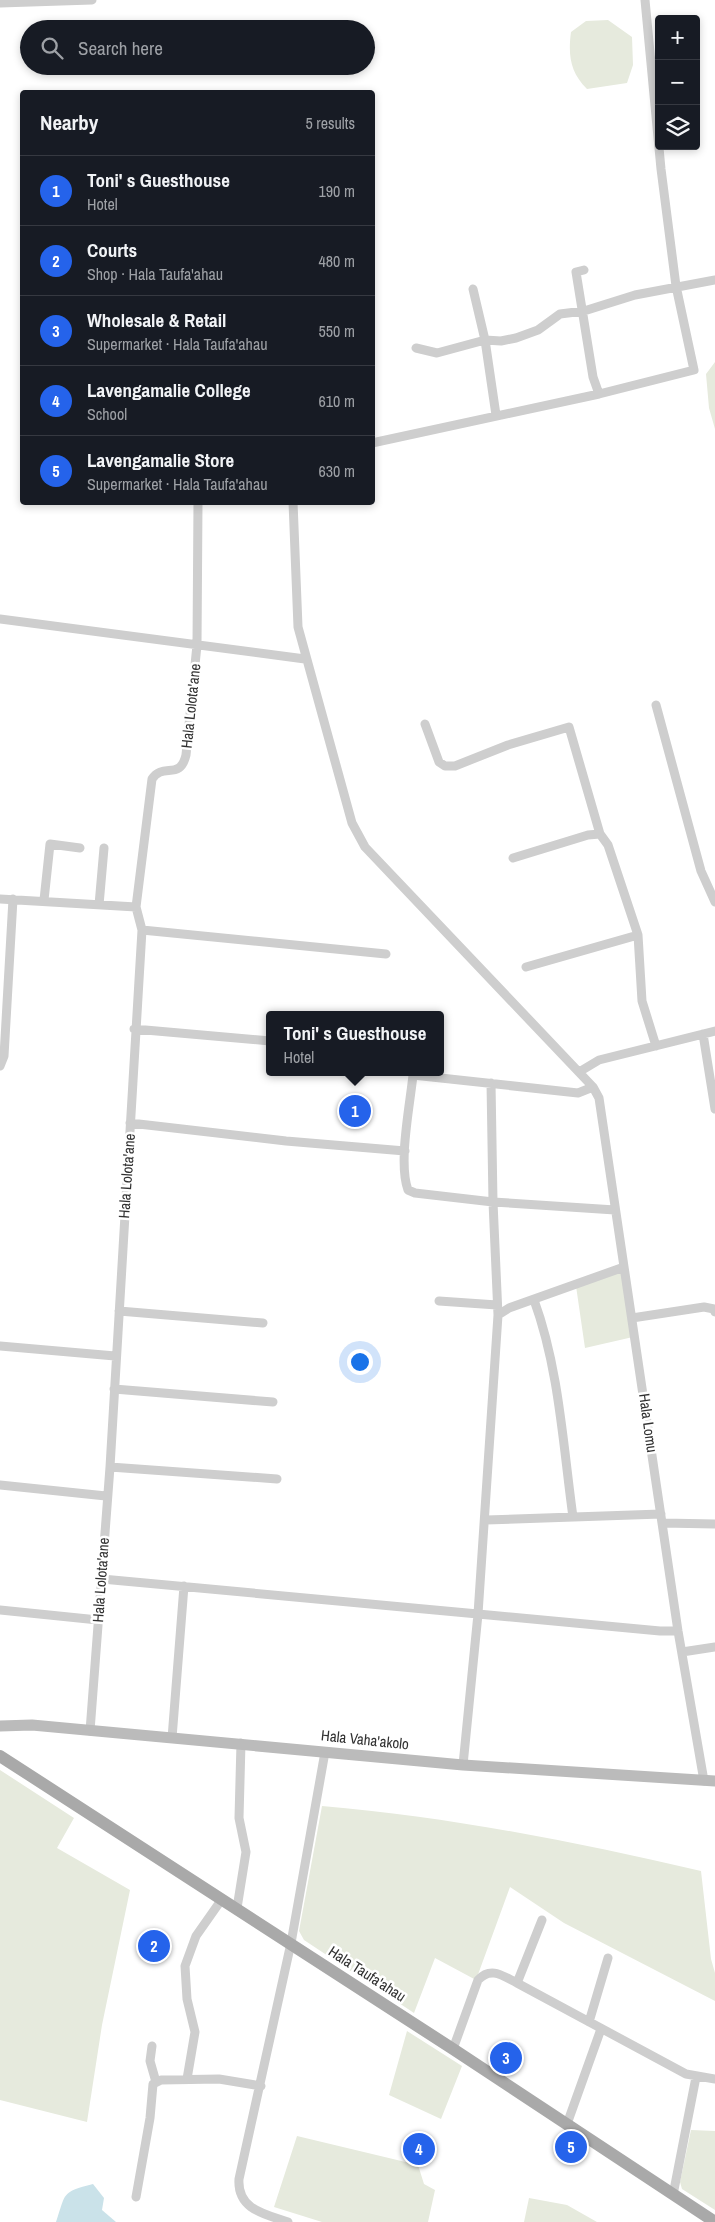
<!DOCTYPE html>
<html lang="en">
<head>
<meta charset="utf-8">
<style>
  body { margin:0; font-family:"Archivo Narrow",sans-serif; background:#20242c; color:#f1f3f6 }
  .controls { position:absolute; right:15px; top:15px; display:grid; overflow:hidden; border-radius:5px; box-shadow:0 2px 8px #0003 }
  .controls button { width:45px; height:45px; display:grid; place-items:center; padding:0; border:0; border-bottom:1px solid #363941; background:#171b24; color:#f1f3f6; font:25px sans-serif }
  .you { position:absolute; left:359px; top:1361px; width:18px; height:18px; margin:-12px; border:4px solid #fff; border-radius:50%; background:#1a73e8; box-shadow:0 0 0 8px #1a73e833 }
  .badge { display:grid; place-items:center; width:32px; height:32px; border-radius:50%; background:#2563eb; color:#fff; font-size:16px; font-weight:700 }
  .pin { position:absolute; translate:-50% -50%; border:2px solid #fff; box-shadow:0 1px 5px #0006 }
  .popup { position:absolute; left:266px; top:1011px; width:178px; height:65px; box-sizing:border-box; display:grid; place-content:center; border-radius:5px; background:#171b24; filter:drop-shadow(0 1px 4px #0005); font-size:16px; white-space:nowrap; color:#9ea1a6 }
  .popup b { font-size:19px; color:#f1f3f6 }
  .popup::after { content:''; position:absolute; left:50%; top:100%; margin-left:-10px; border:10px solid transparent; border-top-color:#171b24 }
  .list { margin:0; padding:0; list-style:none }
  h2 { display:flex; justify-content:space-between; align-items:center; height:65px; margin:0; padding:0 20px; font-size:21px }
  h2 small { font-size:16px; font-weight:400; color:#9ea1a6 }
  .list li { display:grid; grid-template-columns:32px 1fr auto; gap:15px; align-items:center; box-sizing:border-box; height:70px; padding:0 20px; border-top:1px solid #363941 }
  .list b { display:block; font-size:19px; white-space:nowrap }
  .list p { margin:0; font-size:16px; white-space:nowrap; color:#9ea1a6 }
  .list em { font-size:16px; font-style:normal; color:#9ea1a6 }
  .icon { flex:none; width:28px; height:28px; fill:none; stroke:currentColor; stroke-width:2; stroke-linecap:round; stroke-linejoin:round }
  .map { position:relative; flex:none; width:715px; height:2222px; overflow:hidden }
  .search { position:absolute; background:#171b24; box-shadow:0 2px 8px #0003; left:20px; top:20px; width:355px; height:55px; display:flex; align-items:center; gap:12px; box-sizing:border-box; padding:0 18px; border-radius:28px; color:#9ea1a6; font-size:19px }
  .panel { position:absolute; background:#171b24; box-shadow:0 2px 8px #0003; left:20px; top:90px; width:355px; height:415px; border-radius:5px }
  .map>svg:first-child { display:block }
  .green { fill:#e6eadd }
  .water { fill:#cae2e9 }
  .lines { fill:none; stroke-linecap:round; stroke-linejoin:round }
  .street { stroke:#cecece; stroke-width:9 }
  .secondary { stroke:#bbb; stroke-width:11 }
  .primary { stroke:#a9a9a9; stroke-width:12 }
  .labels { text-anchor:middle; stroke-width:5; stroke-linejoin:round; paint-order:stroke }
  .street-label { font-size:15px; fill:#313131; stroke:#fff }
</style>
</head>
<body>
<div class="map">
<svg width="715" height="2222" viewBox="0 0 715 2222">
  <rect width="100%" height="100%" fill="#fff"/>
  <path class="green" d="M 608,20 L 632,37 L 633,65 L 627,83 L 587,89 C 570,72 568,55 571,32 L 586,21 Z
    M 715,362 L 715,429 L 709,408 L 706,374 Z
    M 621,1271 L 633,1337 L 585,1348 L 576,1286 Z
    M 0,1770 L 74,1818 L 57,1848 L 130,1890 L 102,2025 L 87,2122 L 0,2100 Z
    M 322,1806 C 451,1817 576,1842 701,1871 L 711,1959 L 715,1973 L 715,2001 L 564,1923 L 510,1887 L 476,1980 L 435,1958 L 414,2013 L 304,1940 L 299,1931 Z
    M 407,2031 L 462,2066 L 441,2119 L 389,2095 Z
    M 691,2130 L 715,2131 L 715,2210 L 682,2189 L 680,2182 Z
    M 297,2136 L 418,2165 L 424,2184 L 435,2190 L 428,2222 L 322,2222 L 274,2207 Z
    M 529,2198 L 567,2205 L 597,2222 L 524,2222 Z"/>
  <path class="water" d="M 93,2184 L 104,2198 L 102,2210 L 116,2222 L 56,2222 C 66,2193 61,2192 93,2184 Z"/>
  <g class="lines">
    <path class="street" d="M 0,3 L 92,0
      M 584,270 L 576,272 L 593,377 L 599,394 L 694,370 L 676,286 L 661,169 L 645,0
      M 473,289 L 485,340 L 496,415
      M 416,348 L 437,353 L 485,340 L 501,341 L 516,338 L 538,330 L 560,314 L 584,311 L 635,295 L 715,280
      M 372,443 L 599,394
      M 293,502 L 298,627 L 352,823 L 365,847 L 593,1087 L 599,1098 L 678,1631 L 704,1781
      M 0,619 L 305,659
      M 656,705 L 701,871 L 715,902
      M 425,724 L 439,762 L 445,766 L 455,766 L 508,745 L 569,727 L 600,834
      M 513,858 L 588,835 L 600,834 L 608,845 L 638,935 L 642,1001 L 656,1046
      M 0,899 L 136,907
      M 44,900 L 50,844 L 80,848
      M 99,905 L 104,848
      M 142,930 L 386,954
      M 526,967 L 638,935
      M 134,1029 L 270,1041
      M 703,1034 L 715,1109
      M 0,1066 L 4,1056 L 13,899
      M 412,1072 L 413,1075 L 578,1093 L 593,1087
      M 579,1072 L 599,1060 L 715,1031
      M 491,1083 L 493,1202 L 615,1210
      M 130,1123 L 286,1141 L 405,1151
      M 534,1300 C 559,1368 563,1445 573,1517
      M 439,1301 L 497,1305
      M 119,1311 L 263,1323
      M 498,1315 L 509,1308 L 624,1267
      M 632,1318 L 704,1307 L 714,1309 L 715,1312
      M 0,1346 L 115,1356
      M 114,1389 L 273,1402
      M 110,1467 L 277,1479
      M 0,1485 L 106,1496
      M 486,1520 L 661,1514
      M 663,1523 L 715,1524
      M 102,1579 L 478,1614 L 498,1315 L 493,1202 L 415,1193 L 408,1190 C 398,1163 410,1105 413,1075
      M 0,1610 L 98,1620
      M 682,1652 L 715,1647
      M 90,1731 L 110,1467 L 142,930 L 136,907 L 152,779 C 163,762 180,781 186,755 L 197,645 L 198,502
      M 172,1738 L 184,1586
      M 463,1765 L 478,1614 L 660,1631 L 678,1631
      M 237,1908 L 246,1852 L 239,1818 L 241,1743
      M 517,1983 L 542,1920
      M 589,2022 L 608,1958
      M 152,2046 L 150,2061 L 156,2082
      M 453,2049 L 478,1980 C 491,1966 503,1976 517,1983 L 686,2074 L 715,2079
      M 187,2079 L 195,2032 L 187,1999 L 185,1966 L 196,1936 L 222,1899
      M 567,2124 L 601,2029
      M 673,2195 L 696,2077
      M 136,2197 L 150,2118 L 153,2084 L 161,2080 L 219,2079 L 261,2086
      M 288,2222 C 264,2214 237,2209 239,2179 L 291,1943 L 325,1752"/>
    <path class="secondary" d="M 0,1726 L 32,1725 L 463,1765 L 715,1781"/>
    <path class="primary" d="M 0,1756 L 453,2049 L 715,2222"/>
  </g>
  <g class="labels">
    <g class="street-label">
      <text transform="translate(191 706) rotate(-84)" y="5">Hala Lolota'ane</text>
      <text transform="translate(127 1176) rotate(-86)" y="5">Hala Lolota'ane</text>
      <text transform="translate(648 1423) rotate(82)" y="5">Hala Lomu</text>
      <text transform="translate(101 1580) rotate(-86)" y="5">Hala Lolota'ane</text>
      <text transform="translate(365 1740) rotate(6)" y="5">Hala Vaha'akolo</text>
      <text transform="translate(367 1974) rotate(33)" y="5">Hala Taufa'ahau</text>
    </g>
  </g>
</svg>
<div class="controls">
<button>+</button>
<button>−</button>
<button><svg class="icon" aria-label="layers" viewBox="0 0 24 24"><path d="M12 4l9 5-9 5-9-5zM3 14l9 5 9-5"/></svg></button>
</div>
<div class="you"></div>
<div class="pin badge" style="left:355px;top:1111px">1</div>
<div class="popup"><b>Toni' s Guesthouse</b>Hotel</div>
<div class="pin badge" style="left:154px;top:1946px">2</div>
<div class="pin badge" style="left:506px;top:2058px">3</div>
<div class="pin badge" style="left:419px;top:2149px">4</div>
<div class="pin badge" style="left:571px;top:2147px">5</div>
<div class="search"><svg class="icon" aria-label="search" viewBox="0 0 24 24"><circle cx="10" cy="10" r="6"/><path d="M15 15l6 6"/></svg>Search here</div>
<section class="panel">
<h2>Nearby<small>5 results</small></h2>
<ul class="list">
<li><span class="badge">1</span><div><b>Toni' s Guesthouse</b><p>Hotel</p></div><em>190 m</em></li>
<li><span class="badge">2</span><div><b>Courts</b><p>Shop · Hala Taufa'ahau</p></div><em>480 m</em></li>
<li><span class="badge">3</span><div><b>Wholesale &amp; Retail</b><p>Supermarket · Hala Taufa'ahau</p></div><em>550 m</em></li>
<li><span class="badge">4</span><div><b>Lavengamalie College</b><p>School</p></div><em>610 m</em></li>
<li><span class="badge">5</span><div><b>Lavengamalie Store</b><p>Supermarket · Hala Taufa'ahau</p></div><em>630 m</em></li>
</ul>
</section>
</div>
</body>
</html>
